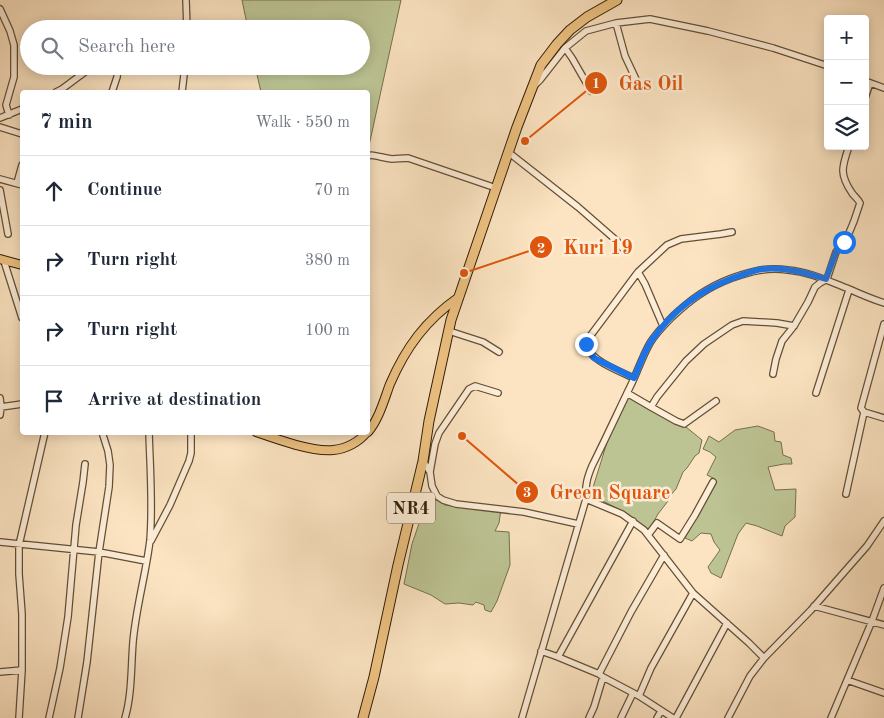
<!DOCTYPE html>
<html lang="en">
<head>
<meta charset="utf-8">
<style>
  body { margin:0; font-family:"Old Standard TT",serif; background:#f2f2f3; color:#1f2937 }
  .controls { position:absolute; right:15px; top:15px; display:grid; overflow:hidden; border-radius:5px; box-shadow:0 2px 12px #0003 }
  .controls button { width:45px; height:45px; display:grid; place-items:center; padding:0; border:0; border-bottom:1px solid #e0e1e3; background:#fff; color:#1f2937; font:25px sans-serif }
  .stop { position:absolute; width:15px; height:15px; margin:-11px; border:4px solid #1a73e8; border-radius:50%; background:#fff }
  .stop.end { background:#1a73e8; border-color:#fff; box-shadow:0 1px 5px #0008 }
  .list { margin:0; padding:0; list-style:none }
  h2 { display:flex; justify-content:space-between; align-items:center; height:65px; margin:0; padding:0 20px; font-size:21px }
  h2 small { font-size:16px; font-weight:400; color:#747a83 }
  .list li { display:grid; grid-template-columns:32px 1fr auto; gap:15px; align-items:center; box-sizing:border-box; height:70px; padding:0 20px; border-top:1px solid #e0e1e3 }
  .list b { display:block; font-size:19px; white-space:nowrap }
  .list em { font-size:16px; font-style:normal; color:#747a83 }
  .icon { flex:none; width:28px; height:28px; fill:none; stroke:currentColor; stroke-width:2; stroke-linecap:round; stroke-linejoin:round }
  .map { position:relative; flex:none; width:884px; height:718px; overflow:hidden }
  .search { position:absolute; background:#fff; box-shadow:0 2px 12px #0003; left:20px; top:20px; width:350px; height:55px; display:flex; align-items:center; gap:12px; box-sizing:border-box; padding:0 18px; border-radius:28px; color:#747a83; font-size:19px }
  .panel { position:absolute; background:#fff; box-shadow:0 2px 12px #0003; left:20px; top:90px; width:350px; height:345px; border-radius:5px }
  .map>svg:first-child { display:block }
  .green { fill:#bdc494; stroke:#76704d }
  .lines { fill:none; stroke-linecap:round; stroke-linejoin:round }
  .minor-casing { stroke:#634f35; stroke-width:8 }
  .major-casing { stroke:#301d06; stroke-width:10 }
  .highway-casing { stroke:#301d06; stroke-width:11 }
  .minor { stroke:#fdedd7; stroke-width:5.5 }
  .major { stroke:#eec281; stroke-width:8 }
  .highway { stroke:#eec281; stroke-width:9 }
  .route { stroke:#1a73e8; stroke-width:6 }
  .labels { text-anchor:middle; stroke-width:5; stroke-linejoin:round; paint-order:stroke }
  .shield { fill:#fdedd7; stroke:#6e5b45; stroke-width:1 }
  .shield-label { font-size:18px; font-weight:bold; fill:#301d06 }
  .leader { fill:none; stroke:#df560c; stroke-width:2 }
  .callout-dot { fill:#df560c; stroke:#fdedd7; stroke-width:2 }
  .mark-label { font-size:15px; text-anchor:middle; font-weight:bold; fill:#fff }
  .callout-label { font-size:20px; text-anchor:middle; font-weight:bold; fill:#df560c; stroke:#fdedd7; stroke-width:5; stroke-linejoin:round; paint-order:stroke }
</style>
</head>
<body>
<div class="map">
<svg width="884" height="718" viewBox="0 0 884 718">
  <rect width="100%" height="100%" fill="#fce4c2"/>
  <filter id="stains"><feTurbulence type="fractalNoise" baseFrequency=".004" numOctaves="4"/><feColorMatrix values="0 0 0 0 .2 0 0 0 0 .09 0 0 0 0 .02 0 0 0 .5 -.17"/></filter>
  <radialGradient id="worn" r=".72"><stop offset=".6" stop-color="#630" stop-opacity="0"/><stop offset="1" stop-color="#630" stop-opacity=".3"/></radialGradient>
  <path class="green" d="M 242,0 L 401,0 L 368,150 L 368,92 L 261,92 L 255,66 L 361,66 L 361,29 L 248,29 Z
    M 629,396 L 686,427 L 702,440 L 699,453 L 695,456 L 687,468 L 683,472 L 676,489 L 669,497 L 668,501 L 658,514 L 649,530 L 628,514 L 601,500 L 591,494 L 613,423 L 625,399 L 627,400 Z
    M 758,426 L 774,432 L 775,441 L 781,442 L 783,455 L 791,458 L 792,464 L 784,464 L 768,467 L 775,490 L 796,489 L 795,517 L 785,526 L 782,536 L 757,526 L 746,523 L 738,534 L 721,578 L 711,573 L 708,567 L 720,550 L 714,542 L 711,534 L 701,533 L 692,541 L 685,538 L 715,485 L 715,479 L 707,475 L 716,457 L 710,452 L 703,449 L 709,436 L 719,442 L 735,430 Z
    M 427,500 L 437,500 L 445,505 L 460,507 L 501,509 L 499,523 L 495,531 L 509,532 L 510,565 L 497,601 L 491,612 L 485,610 L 484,605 L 476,602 L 473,605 L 459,603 L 445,604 L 431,595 L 404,584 L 412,544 Z"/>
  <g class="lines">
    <g class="minor-casing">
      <path id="minor" d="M 186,0 L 187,29
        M 0,9 L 10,31 L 14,45 L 14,77 L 6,105 L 9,115
        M 616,23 L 625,56 L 640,88
        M 565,48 L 572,58 L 591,91
        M 865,81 L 884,88
        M 535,85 L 540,80 L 565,48 L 586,31 L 616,23 L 650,19 L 708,31 L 773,48 L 828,66
        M 56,92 L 62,89 L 93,66
        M 112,92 L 117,77 L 118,66
        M 182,92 L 185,66
        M 865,98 L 870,83
        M 0,118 L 22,109
        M 0,127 L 22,134
        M 508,152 L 578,207 L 617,241 L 624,250
        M 368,155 C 376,155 383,158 392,159 C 397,159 402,158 408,158 L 496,188
        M 0,179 L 22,185
        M 17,183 L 22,165
        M 0,190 L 8,234
        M 4,261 L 22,318
        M 638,272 L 645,284 L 663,326
        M 884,324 L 861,408 L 864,412 L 884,418
        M 449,331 L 483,342 L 499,352
        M 773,374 L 776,359 L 782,341 L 794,326 L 808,302 L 815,287 L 820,283 L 827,279 L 836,252 L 847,238 L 854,221 L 860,203 C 858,199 855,197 852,193 C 839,174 842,167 849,146
        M 634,378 C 622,372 580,358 588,339 L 638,272 L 667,245 L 681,239 L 721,234 L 732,232
        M 627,393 L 651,407 L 657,397 L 686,361 L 704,344 L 732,325 L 743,321 L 777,323 L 794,326
        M 816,393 L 849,290
        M 0,398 L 1,407 L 0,415
        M 1,407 L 22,404
        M 651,407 L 676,421 L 684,424 L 716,401
        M 423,461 L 430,472 L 432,486 L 437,496 L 443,500 L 456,504 L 524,512 L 578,524
        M 430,472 L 435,444 L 439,433 L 469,389 L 475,386 L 498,393
        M 846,494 L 864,412
        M 586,499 L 622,514 L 644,530 L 693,593 L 749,643 L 764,658
        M 648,535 L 657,523 L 680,539 L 695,515 L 713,482
        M 151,541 L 170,505 L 189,461 L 191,453 L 191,432
        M 0,542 L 99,552 L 146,561
        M 814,606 L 884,625
        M 541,651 L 558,657 L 599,674 L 603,677 L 639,696 L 673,718
        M 558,657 L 633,521
        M 22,670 L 22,614 L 19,574 L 19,545 L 45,432
        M 0,672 L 22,670 L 19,718
        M 599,674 L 631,612 L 664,555
        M 847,680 L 884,693
        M 639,696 L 651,668 L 693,593
        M 49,718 L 60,668 L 68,617 L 76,525 L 83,482 L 85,464
        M 78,718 L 87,662 L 99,552 L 109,487 L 110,465 L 108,451 L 102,432
        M 125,718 C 132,694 131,667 133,642 C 136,607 146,574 150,540 C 153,504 150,468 149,432
        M 522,718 L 586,499 C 585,486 587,478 592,466 C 605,440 617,414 630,387 C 637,373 642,357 650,343 C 656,333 664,325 672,317 C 691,299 708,287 732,278 C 752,271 767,267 788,270 C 810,272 828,281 849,289 C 860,294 872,299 884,303
        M 589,718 L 594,707 L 603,677
        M 621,718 L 633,693
        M 657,718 L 661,711
        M 676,718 L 727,623
        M 728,718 L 750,676 L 764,658 L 811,610 L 867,546 L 884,521
        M 831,718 L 872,621 L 884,588"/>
    </g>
    <g class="major-casing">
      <path id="major" d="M 0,259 L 22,265
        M 256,432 C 276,439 312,452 333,450 C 346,449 359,442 367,432
        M 368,432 C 379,419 384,400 390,384 C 406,347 426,320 459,297"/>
    </g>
    <g class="highway-casing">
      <path id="highway" d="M 363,718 L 374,677 L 398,565 L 423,461 L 429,421 L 451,320 L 517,127 L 541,65 L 557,44 L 570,30 L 587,17 L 617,0"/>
    </g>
    <use href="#minor" class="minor"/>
    <use href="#major" class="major"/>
    <use href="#highway" class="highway"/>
  </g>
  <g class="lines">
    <path class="route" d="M 586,344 L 594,358 L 634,378 C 640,365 644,351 652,340 C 672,311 701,290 733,278 C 743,275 753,270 763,269 C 785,267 806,273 826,279 L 836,252 L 844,242"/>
  </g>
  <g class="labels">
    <rect class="shield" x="387" y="492.5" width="48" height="31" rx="4"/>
    <g class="shield-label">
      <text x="411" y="514">NR4</text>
    </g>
  </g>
  <path class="leader" d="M525 141L596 83M464 273L541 247M462 436L527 492"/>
  <g class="callout-dot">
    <circle cx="525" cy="141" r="5"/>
    <circle cx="464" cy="273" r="5"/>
    <circle cx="462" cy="436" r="5"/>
    <circle cx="596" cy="83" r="12"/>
    <circle cx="541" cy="247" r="12"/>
    <circle cx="527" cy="492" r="12"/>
  </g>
  <g class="mark-label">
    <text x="596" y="88">1</text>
    <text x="541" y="253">2</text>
    <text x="527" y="497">3</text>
  </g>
  <g class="callout-label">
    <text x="651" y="90">Gas Oil</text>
    <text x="598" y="254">Kuri 19</text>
    <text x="610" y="499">Green Square</text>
  </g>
  <rect width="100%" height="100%" filter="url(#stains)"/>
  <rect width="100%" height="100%" fill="url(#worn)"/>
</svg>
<div class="controls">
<button>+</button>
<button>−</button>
<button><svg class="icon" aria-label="layers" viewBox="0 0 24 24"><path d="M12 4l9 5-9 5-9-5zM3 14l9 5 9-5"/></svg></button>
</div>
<div class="stop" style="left:844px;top:242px"></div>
<div class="stop end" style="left:586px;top:344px"></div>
<div class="search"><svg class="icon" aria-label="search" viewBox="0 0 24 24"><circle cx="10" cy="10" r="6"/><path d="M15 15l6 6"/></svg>Search here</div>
<section class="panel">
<h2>7 min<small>Walk · 550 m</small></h2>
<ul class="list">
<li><svg class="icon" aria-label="ahead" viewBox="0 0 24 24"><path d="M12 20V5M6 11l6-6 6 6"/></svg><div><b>Continue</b></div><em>70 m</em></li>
<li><svg class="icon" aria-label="right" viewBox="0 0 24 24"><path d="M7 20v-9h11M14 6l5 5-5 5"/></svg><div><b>Turn right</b></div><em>380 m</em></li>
<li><svg class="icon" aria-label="right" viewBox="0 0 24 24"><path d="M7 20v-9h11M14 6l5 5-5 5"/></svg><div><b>Turn right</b></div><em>100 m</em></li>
<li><svg class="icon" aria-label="arrive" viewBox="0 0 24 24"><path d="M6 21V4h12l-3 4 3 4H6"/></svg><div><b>Arrive at destination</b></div></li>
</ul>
</section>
</div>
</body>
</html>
